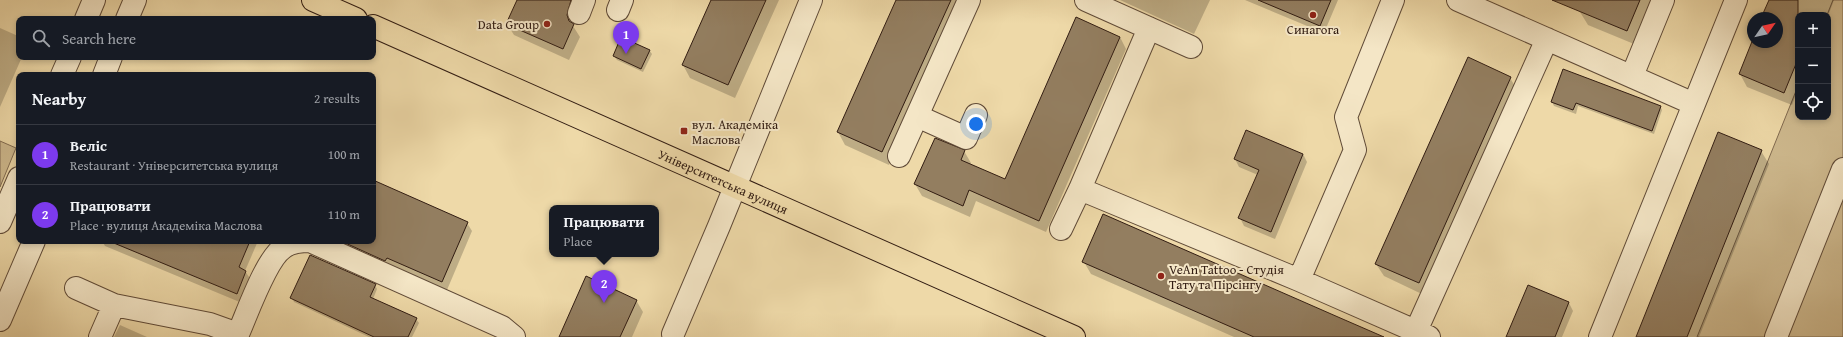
<!DOCTYPE html>
<html lang="en">
<head>
<meta charset="utf-8">
<style>
  body { margin:0; font-family:"Gentium Book Plus",serif; background:#242831; color:#f1f3f6 }
  .controls { position:absolute; right:12px; top:12px; display:grid; overflow:hidden; border-radius:8px; box-shadow:0 2px 6px #0003 }
  .controls button { width:36px; height:36px; display:grid; place-items:center; padding:0; border:0; border-bottom:1px solid #363941; background:#171b24; color:#f1f3f6; font:20px sans-serif }
  .compass { position:absolute; left:1747px; top:12px; width:36px; height:36px; border-radius:50%; background:#171b24; box-shadow:0 2px 6px #0003; rotate:56deg }
  .you { position:absolute; left:976px; top:124px; width:14px; height:14px; margin:-10px; border:3px solid #fff; border-radius:50%; background:#1a73e8; box-shadow:0 0 0 6px #1a73e833 }
  .badge { display:grid; place-items:center; width:26px; height:26px; border-radius:50%; background:#7c3aed; color:#fff; font-size:13px; font-weight:700 }
  .pin { position:absolute; translate:-50% -33px; filter:drop-shadow(0 1px 2px #0008) }
  .pin::after { content:''; position:absolute; top:21px; width:14px; height:12px; background:inherit; clip-path:polygon(0 0,100% 0,50% 100%) }
  .popup { position:absolute; left:549px; top:205px; width:110px; height:52px; box-sizing:border-box; display:grid; place-content:center; border-radius:8px; background:#171b24; filter:drop-shadow(0 1px 3px #0005); font-size:13px; white-space:nowrap; color:#9ea1a6 }
  .popup b { font-size:15px; color:#f1f3f6 }
  .popup::after { content:''; position:absolute; left:50%; top:100%; margin-left:-8px; border:8px solid transparent; border-top-color:#171b24 }
  .list { margin:0; padding:0; list-style:none }
  h2 { display:flex; justify-content:space-between; align-items:center; height:52px; margin:0; padding:0 16px; font-size:17px }
  h2 small { font-size:13px; font-weight:400; color:#9ea1a6 }
  .list li { display:grid; grid-template-columns:26px 1fr auto; gap:12px; align-items:center; box-sizing:border-box; height:60px; padding:0 16px; border-top:1px solid #363941 }
  .list b { display:block; font-size:15px; white-space:nowrap }
  .list p { margin:0; font-size:13px; white-space:nowrap; color:#9ea1a6 }
  .list em { font-size:13px; font-style:normal; color:#9ea1a6 }
  .icon { flex:none; width:22px; height:22px; fill:none; stroke:currentColor; stroke-width:2; stroke-linecap:round; stroke-linejoin:round }
  .map { position:relative; flex:none; width:1843px; height:337px; overflow:hidden }
  .search { position:absolute; background:#171b24; box-shadow:0 2px 6px #0003; left:16px; top:16px; width:360px; height:44px; display:flex; align-items:center; gap:10px; box-sizing:border-box; padding:0 14px; border-radius:8px; color:#9ea1a6; font-size:15px }
  .panel { position:absolute; background:#171b24; box-shadow:0 2px 6px #0003; left:16px; top:72px; width:360px; height:172px; border-radius:8px }
  .map>svg:first-child { display:block }
  .green { fill:#ceb98e; stroke:#806a50 }
  .shadow { fill:#0003 }
  .building { fill:#937e60; stroke:#311c12 }
  .lines { fill:none; stroke-linecap:round; stroke-linejoin:round }
  .minor-casing { stroke:#604b38; stroke-width:24 }
  .major-casing { stroke:#311c12; stroke-width:24 }
  .minor { stroke:#f4e6c6; stroke-width:22 }
  .major { stroke:#eed9a8; stroke-width:22 }
  .poi-dot { fill:#8f2418; stroke:#f4e6c6; stroke-width:1.5 }
  .labels { text-anchor:middle; stroke-width:4; stroke-linejoin:round; paint-order:stroke }
  .poi-label { font-size:13px; fill:#311c12; stroke:#f4e6c6; text-anchor:start }
  .street-label { font-size:13px; fill:#311c12; stroke:#f4e6c6 }
</style>
</head>
<body>
<div class="map">
<svg width="1843" height="337" viewBox="0 0 1843 337">
  <rect width="100%" height="100%" fill="#eed9a8"/>
  <filter id="stains"><feTurbulence type="fractalNoise" baseFrequency=".005" numOctaves="4"/><feColorMatrix values="0 0 0 0 .2 0 0 0 0 .09 0 0 0 0 .02 0 0 0 .5 -.17"/></filter>
  <radialGradient id="worn" r=".72"><stop offset=".6" stop-color="#630" stop-opacity="0"/><stop offset="1" stop-color="#630" stop-opacity=".3"/></radialGradient>
  <path class="green" d="M 1833,0 L 1843,0 L 1843,337 L 1697,337 L 1798,86 L 1798,117 L 1828,117 L 1828,15 L 1827,15 Z
    M 0,141 L 16,148 L 0,187 Z"/>
  <path class="shadow" d="M 518,0 L 588,0 L 579,8 L 573,26 L 580,37 L 569,60 L 514,35 L 507,24 Z
    M 712,0 L 779,0 L 735,98 L 690,78 L 683,65 Z
    M 897,0 L 963,0 L 889,165 L 845,145 L 838,132 Z
    M 1120,0 L 1210,0 L 1194,34 Z
    M 1245,0 L 1338,0 L 1324,33 Z
    M 1585,0 L 1652,0 L 1634,44 L 1588,25 L 1580,12 Z
    M 1770,0 L 1834,0 L 1828,16 L 1798,15 L 1798,89 L 1792,105 L 1747,87 L 1740,74 L 1753,42 L 1777,42 L 1777,18 L 1763,18 Z
    M 0,28 L 18,36 L 19,57 L 22,57 L 0,107 Z
    M 1120,37 L 1126,49 L 1046,232 L 976,201 L 970,217 L 922,196 L 915,184 L 964,151 L 971,163 L 970,165 L 1005,181 Z
    M 649,50 L 652,54 L 643,72 L 617,60 L 614,56 Z
    M 1564,70 L 1660,106 L 1662,110 L 1654,134 L 1578,106 L 1576,114 L 1554,106 L 1552,102 Z
    M 1510,78 L 1518,91 L 1426,296 L 1384,276 L 1376,264 Z
    M 1761,151 L 1769,164 L 1699,337 L 1637,337 Z
    M 1303,154 L 1307,162 L 1275,239 L 1244,226 L 1240,218 L 1258,175 L 1239,167 L 1235,159 Z
    M 373,181 L 467,223 L 472,231 L 447,290 L 392,266 L 327,241 L 373,241 Z
    M 102,241 L 258,241 L 245,271 L 251,280 L 242,303 L 105,246 Z
    M 1084,262 L 1378,337 L 1234,337 L 1091,274 Z
    M 375,285 L 377,289 L 373,299 L 416,319 L 419,323 L 412,337 L 369,337 L 294,302 L 292,298 Z
    M 1529,286 L 1569,303 L 1573,311 L 1562,337 L 1510,337 Z
    M 636,300 L 643,312 L 632,337 L 560,337 Z
    M 120,325 L 147,337 L 114,337 Z"/>
  <path class="building" d="M 517,0 L 571,0 L 567,15 L 569,21 L 574,24 L 563,49 L 506,24 Z
    M 711,0 L 766,0 L 728,85 L 682,65 Z
    M 896,0 L 951,0 L 882,152 L 837,132 Z
    M 1258,0 L 1331,0 L 1320,26 Z
    M 1552,0 L 1640,0 L 1627,31 Z
    M 1769,0 L 1798,0 L 1798,59 L 1784,93 L 1739,74 L 1753,39 L 1753,42 L 1777,42 L 1777,18 L 1761,18 Z
    M 1076,17 L 1120,37 L 1039,221 L 969,190 L 963,206 L 914,184 L 935,138 L 965,150 L 961,160 L 1005,179 Z
    M 621,37 L 650,50 L 641,69 L 613,56 Z
    M 1468,57 L 1511,77 L 1419,283 L 1375,264 Z
    M 1563,69 L 1661,106 L 1652,131 L 1576,103 L 1573,110 L 1551,102 Z
    M 1246,130 L 1303,154 L 1271,232 L 1238,218 L 1259,170 L 1234,159 Z
    M 1718,132 L 1762,150 L 1687,337 L 1636,337 Z
    M 373,180 L 468,222 L 442,282 L 387,258 L 385,261 L 341,241 L 373,241 Z
    M 1103,214 L 1338,317 L 1384,337 L 1254,337 L 1082,262 Z
    M 109,241 L 250,241 L 239,267 L 246,271 L 237,294 Z
    M 310,255 L 376,284 L 370,297 L 417,318 L 408,337 L 374,337 L 290,298 Z
    M 586,276 L 637,300 L 620,337 L 559,337 Z
    M 1528,285 L 1569,302 L 1555,337 L 1506,337 Z"/>
  <g class="lines">
    <g class="minor-casing">
      <path id="minor" d="M 1086,0 L 1191,47
        M 1458,0 L 1694,104
        M 618,10 L 622,0
        M 579,13 L 584,0
        M 86,19 L 94,0
        M 127,19 L 135,0
        M 62,75 L 70,57
        M 104,75 L 111,57
        M 1632,76 L 1663,0
        M 917,116 L 966,138 L 976,115
        M 899,156 L 969,0
        M 1080,189 L 1299,280 L 1429,337
        M 0,222 L 19,178
        M 1061,229 L 1080,189 L 1149,28
        M 1299,280 L 1355,150 L 1346,117 L 1393,0
        M 76,288 L 114,305 L 210,324 L 238,334 C 247,314 266,259 283,248 C 290,242 301,241 310,241 L 502,327 L 514,337
        M 0,320 L 34,241
        M 1416,331 L 1547,39
        M 673,334 L 719,226 L 811,0
        M 100,337 L 114,305
        M 1600,337 L 1736,0
        M 1776,337 L 1843,169"/>
    </g>
    <g class="major-casing">
      <g id="major">
        <path d="M 313,0 L 356,19"/>
        <path id="s1" d="M 373,26 L 1074,337"/>
      </g>
    </g>
    <use href="#minor" class="minor"/>
    <use href="#major" class="major"/>
  </g>
  <g class="poi-dot">
    <circle cx="1313" cy="15" r="4"/>
    <circle cx="547" cy="24" r="4"/>
    <rect x="680" y="127" width="8" height="8" rx="2"/>
    <circle cx="1161" cy="276" r="4"/>
  </g>
  <g class="labels">
    <g class="poi-label">
      <text x="539" y="29" text-anchor="end">Data Group</text>
      <text x="1313" y="34" text-anchor="middle">Синагога</text>
      <text x="692" y="129">вул. Академіка<tspan x="692" dy="15">Маслова</tspan></text>
      <text x="1169" y="274">VeAn Tattoo - Студія<tspan x="1169" dy="15">Тату та Пірсінгу</tspan></text>
    </g>
    <g class="street-label">
      <text dy="5" stroke="none"><textPath href="#s1" startOffset="383">Університетська вулиця</textPath></text>
    </g>
  </g>
  <rect width="100%" height="100%" filter="url(#stains)"/>
  <rect width="100%" height="100%" fill="url(#worn)"/>
</svg>
<div class="controls">
<button>+</button>
<button>−</button>
<button><svg class="icon" aria-label="locate" viewBox="0 0 24 24"><circle cx="12" cy="12" r="6"/><path d="M12 2v4M12 18v4M2 12h4M18 12h4"/></svg></button>
</div>
<svg class="compass" viewBox="-18 -18 36 36"><path d="M0-13l5 13h-10z" fill="#e53935"/><path d="M0 13l5-13h-10z" fill="#9ea1a6"/></svg>
<div class="you"></div>
<div class="pin badge" style="left:626px;top:54px">1</div>
<div class="pin badge" style="left:604px;top:303px">2</div>
<div class="popup"><b>Працювати</b>Place</div>
<div class="search"><svg class="icon" aria-label="search" viewBox="0 0 24 24"><circle cx="10" cy="10" r="6"/><path d="M15 15l6 6"/></svg>Search here</div>
<section class="panel">
<h2>Nearby<small>2 results</small></h2>
<ul class="list">
<li><span class="badge">1</span><div><b>Веліс</b><p>Restaurant · Університетська вулиця</p></div><em>100 m</em></li>
<li><span class="badge">2</span><div><b>Працювати</b><p>Place · вулиця Академіка Маслова</p></div><em>110 m</em></li>
</ul>
</section>
</div>
</body>
</html>
